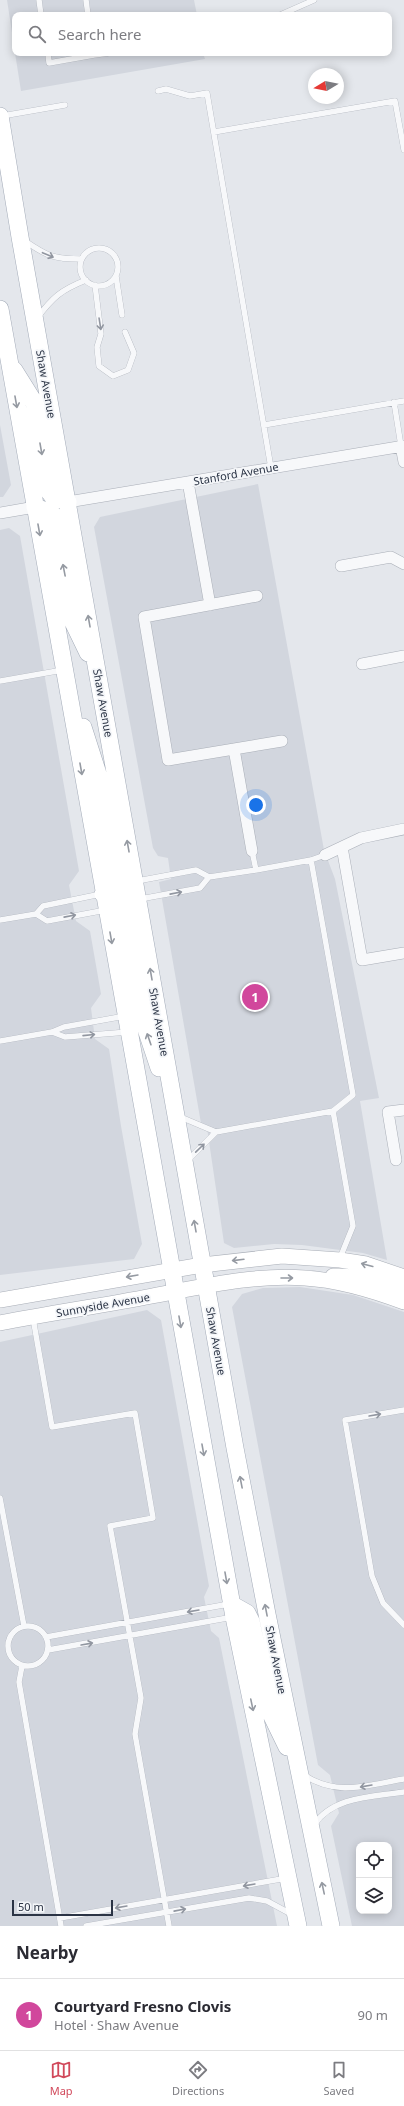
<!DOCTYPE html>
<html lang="en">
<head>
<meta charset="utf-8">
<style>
  body { margin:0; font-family:"Noto Sans",sans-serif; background:#f7f7f7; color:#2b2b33 }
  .controls { position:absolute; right:12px; bottom:12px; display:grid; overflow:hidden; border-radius:8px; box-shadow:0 2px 10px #0003 }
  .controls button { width:36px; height:36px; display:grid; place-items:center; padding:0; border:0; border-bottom:1px solid #e1e1e2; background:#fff; color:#2b2b33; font:20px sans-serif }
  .compass { position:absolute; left:308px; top:68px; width:36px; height:36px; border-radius:50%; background:#fff; box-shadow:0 2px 10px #0003; rotate:260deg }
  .scale { position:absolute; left:12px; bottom:10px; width:101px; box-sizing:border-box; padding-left:4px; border:2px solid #2b3445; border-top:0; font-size:11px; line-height:14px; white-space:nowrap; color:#2b3445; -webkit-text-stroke:3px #f4f6f9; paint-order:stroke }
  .you { position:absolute; left:256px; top:805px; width:14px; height:14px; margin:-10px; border:3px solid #fff; border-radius:50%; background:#1a73e8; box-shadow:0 0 0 6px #1a73e833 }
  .badge { display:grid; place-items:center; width:26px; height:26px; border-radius:50%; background:#d1495b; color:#fff; font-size:13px; font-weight:700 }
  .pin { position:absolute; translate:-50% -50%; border:2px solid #fff; box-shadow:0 1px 4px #0006 }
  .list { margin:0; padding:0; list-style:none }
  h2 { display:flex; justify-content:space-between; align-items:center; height:52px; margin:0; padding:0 16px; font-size:17px }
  h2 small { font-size:13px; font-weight:400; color:#7c7c81 }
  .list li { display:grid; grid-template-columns:26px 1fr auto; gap:12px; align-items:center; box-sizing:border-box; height:72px; padding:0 16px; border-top:1px solid #e1e1e2 }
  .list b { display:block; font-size:15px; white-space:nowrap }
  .list p { margin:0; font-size:13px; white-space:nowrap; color:#7c7c81 }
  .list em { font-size:13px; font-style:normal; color:#7c7c81 }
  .icon { flex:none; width:22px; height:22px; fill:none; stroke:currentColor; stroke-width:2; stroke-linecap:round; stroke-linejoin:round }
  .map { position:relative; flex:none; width:404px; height:1926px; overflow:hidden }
  .search { position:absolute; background:#fff; box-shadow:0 2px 10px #0003; left:12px; right:12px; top:12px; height:44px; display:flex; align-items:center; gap:10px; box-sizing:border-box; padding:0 14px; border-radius:8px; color:#7c7c81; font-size:15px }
  .sheet { height:124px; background:#fff }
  nav { display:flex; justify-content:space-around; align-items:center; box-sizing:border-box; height:56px; border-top:1px solid #e1e1e2; background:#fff; font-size:11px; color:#7c7c81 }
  nav a { display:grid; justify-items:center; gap:2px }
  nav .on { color:#d1495b }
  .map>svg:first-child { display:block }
  .built { fill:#d2d6de; fill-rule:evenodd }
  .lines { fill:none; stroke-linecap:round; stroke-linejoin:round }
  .service-casing { stroke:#a9aeb7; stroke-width:6 }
  .minor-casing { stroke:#a9aeb7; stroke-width:12 }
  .secondary-casing { stroke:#a9aeb7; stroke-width:16 }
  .primary-casing { stroke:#a3abb8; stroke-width:18 }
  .service { stroke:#f7f8fa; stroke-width:5.5 }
  .minor { stroke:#f7f8fa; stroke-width:11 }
  .secondary { stroke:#fff; stroke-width:15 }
  .primary { stroke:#fff; stroke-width:17 }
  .oneway { stroke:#9196a0 }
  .oneway2 { stroke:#959aa2 }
  .labels { text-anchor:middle; stroke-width:3.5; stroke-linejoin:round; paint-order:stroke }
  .street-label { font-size:11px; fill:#2b3445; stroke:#f4f6f9 }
</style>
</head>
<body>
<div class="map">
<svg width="404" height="1926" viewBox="0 0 404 1926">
  <rect width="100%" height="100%" fill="#e4e7ec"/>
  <path class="built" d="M 7,0 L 194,0 L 197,15 L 15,15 L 15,52 Z
    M 15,53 L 203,53 L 205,59 L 21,91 Z
    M 0,425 L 11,485 L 3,497 L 0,497 Z
    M 258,484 L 324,850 L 335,879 L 379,1098 L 360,1101 L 387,1260 L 363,1253 L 302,1245 L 274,1244 L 234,1248 L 224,1243 L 207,1128 L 202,1129 L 159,882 L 171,879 L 168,858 L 158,856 L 153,848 L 94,527 L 100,517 Z
    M 9,528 L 20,536 L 79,871 L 69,885 L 76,921 L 90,931 L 101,994 L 91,1008 L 95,1039 L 109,1049 L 121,1126 L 142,1244 L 134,1259 L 0,1275 L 0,530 Z
    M 300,1287 L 353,1295 L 404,1312 L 404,1926 L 352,1926 L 331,1826 L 339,1813 L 330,1775 L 318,1765 L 232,1307 L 242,1294 L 263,1288 ZM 359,1845 L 389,1845 L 389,1911 L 359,1911 Z
    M 147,1310 L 161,1320 L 209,1586 L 204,1597 L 211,1631 L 219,1638 L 277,1926 L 0,1926 L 0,1342 Z"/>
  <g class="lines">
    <g class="service-casing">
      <path id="service" d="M 39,0 L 41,15
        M 86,0 L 88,15
        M 280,15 L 314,0
        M 48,53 L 49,63 L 94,55
        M 94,53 L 94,55 L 109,53
        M 158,91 L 166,89 L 190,96 L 207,93 L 271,468
        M 2,116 L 65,105
        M 214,132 L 395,101 L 404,150
        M 25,241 C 47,256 53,259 81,259
        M80 267a19 19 0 1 1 38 0a19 19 0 1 1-38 0Z
        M 116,276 L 122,315
        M 95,285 L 101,334 L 97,347 L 99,366 L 113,376 L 128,370 L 134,353 L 125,332
        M 37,318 C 53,297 61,290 86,280
        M 394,402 L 401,446
        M 264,425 L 404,401
        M 0,681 L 63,670
        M 311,860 L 353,1095 L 333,1111 L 353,1226 L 340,1258
        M 256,870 L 311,860 L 325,855
        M 137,881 L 196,870 L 209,877 L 256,870 L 252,851
        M 140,899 L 200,888 L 209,877
        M 36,914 L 47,921 L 106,910
        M 0,920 L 36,914 L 43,906 L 101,894
        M 52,1032 L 65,1037 L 128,1032
        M 0,1041 L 52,1032 L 64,1027 L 125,1016
        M 178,1116 L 216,1132 L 333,1111
        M 187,1161 L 216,1132
        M 33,1318 L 52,1427 L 135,1413 L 153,1518 L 110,1526 L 141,1698 L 135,1734 L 169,1926
        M 404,1410 L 345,1420 L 372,1576 L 383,1603 L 404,1625
        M 0,1498 L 24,1626
        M8 1646a20 20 0 1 1 40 0a20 20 0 1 1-40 0Z
        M 46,1637 L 229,1604
        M 48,1650 L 233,1617
        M 22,1666 L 19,1682 L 61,1926
        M 304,1775 C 337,1797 368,1785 404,1779
        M 314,1825 C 333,1796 373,1797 404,1792
        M 60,1918 L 287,1878
        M 86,1926 L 249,1898 L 267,1901 L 293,1915"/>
    </g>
    <g class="minor-casing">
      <path id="minor" d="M 401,446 L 404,462
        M 188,482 L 210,605
        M 68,502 L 404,446
        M 0,513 L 35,507
        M 341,566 L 391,557 L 404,564
        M 257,596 L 144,617 L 168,760 L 282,741
        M 362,664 L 404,656
        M 234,749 L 252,851
        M 342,847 L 362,960 L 404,953
        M 325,855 L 361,838 L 404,829
        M 396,1160 L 388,1112 L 404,1110"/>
    </g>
    <g class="secondary-casing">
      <path id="secondary" d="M 333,1276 C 359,1275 381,1280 404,1290
        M 0,1300 L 202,1265 L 282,1256 L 340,1260 L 366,1264 L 404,1277
        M 0,1323 C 50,1313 101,1306 152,1296 C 201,1287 254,1274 305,1278 C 339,1280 372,1290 404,1302"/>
    </g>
    <g class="primary-casing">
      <path id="primary" d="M 0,116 L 20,237 L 235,1448 L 267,1614 L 331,1926
        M 0,309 L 234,1617 L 298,1926
        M 14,370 L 34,402 L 48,490 L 53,497 L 68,502
        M 35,507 L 52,513 L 55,523 L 73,622 L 88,653
        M 83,727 L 99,777 L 118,882 L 123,891 L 138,900
        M 103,894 L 117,899 L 123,907 L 144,1023 L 159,1068
        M 231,1604 L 247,1613 L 251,1621 L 270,1712 L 287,1747"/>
    </g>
    <use href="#service" class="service"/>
    <use href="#minor" class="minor"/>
    <use href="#secondary" class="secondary"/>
    <use href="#primary" class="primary"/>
  </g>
  <defs><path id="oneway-shaft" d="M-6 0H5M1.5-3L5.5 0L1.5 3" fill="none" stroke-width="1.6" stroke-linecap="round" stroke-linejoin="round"/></defs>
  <g class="oneway">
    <use href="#oneway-shaft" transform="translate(48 255) rotate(23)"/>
    <use href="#oneway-shaft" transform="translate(100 324) rotate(81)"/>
    <use href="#oneway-shaft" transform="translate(176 893) rotate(-11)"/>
    <use href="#oneway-shaft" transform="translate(70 916) rotate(-11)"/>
    <use href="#oneway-shaft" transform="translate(89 1035) rotate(-6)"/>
    <use href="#oneway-shaft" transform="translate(200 1148) rotate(-44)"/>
    <use href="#oneway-shaft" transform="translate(375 1415) rotate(-10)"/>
    <use href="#oneway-shaft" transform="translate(193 1611) rotate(170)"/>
    <use href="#oneway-shaft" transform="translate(87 1644) rotate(-10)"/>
    <use href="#oneway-shaft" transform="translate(366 1786) rotate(170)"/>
    <use href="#oneway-shaft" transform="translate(249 1885) rotate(170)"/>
    <use href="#oneway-shaft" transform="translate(121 1907) rotate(170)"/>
    <use href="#oneway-shaft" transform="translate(180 1910) rotate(-11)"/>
  </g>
  <g class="oneway2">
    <use href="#oneway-shaft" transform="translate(16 402) rotate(80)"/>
    <use href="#oneway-shaft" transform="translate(41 449) rotate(80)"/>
    <use href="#oneway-shaft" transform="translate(39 530) rotate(80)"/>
    <use href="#oneway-shaft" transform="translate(64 570) rotate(-101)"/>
    <use href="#oneway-shaft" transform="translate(89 621) rotate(-100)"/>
    <use href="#oneway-shaft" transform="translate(81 769) rotate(80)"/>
    <use href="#oneway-shaft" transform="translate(128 846) rotate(-100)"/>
    <use href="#oneway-shaft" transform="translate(111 938) rotate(80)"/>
    <use href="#oneway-shaft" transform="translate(151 974) rotate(-100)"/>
    <use href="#oneway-shaft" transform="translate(149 1039) rotate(-109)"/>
    <use href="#oneway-shaft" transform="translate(195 1226) rotate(-100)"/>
    <use href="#oneway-shaft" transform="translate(238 1260) rotate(173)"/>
    <use href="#oneway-shaft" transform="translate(367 1265) rotate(-165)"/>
    <use href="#oneway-shaft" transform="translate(132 1276) rotate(170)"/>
    <use href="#oneway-shaft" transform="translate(287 1278)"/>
    <use href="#oneway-shaft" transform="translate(180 1322) rotate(80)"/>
    <use href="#oneway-shaft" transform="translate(203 1450) rotate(80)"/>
    <use href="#oneway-shaft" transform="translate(241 1482) rotate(-101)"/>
    <use href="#oneway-shaft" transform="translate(226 1578) rotate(80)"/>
    <use href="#oneway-shaft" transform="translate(266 1610) rotate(-101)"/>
    <use href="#oneway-shaft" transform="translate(252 1705) rotate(78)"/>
    <use href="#oneway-shaft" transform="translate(323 1888) rotate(-102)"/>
  </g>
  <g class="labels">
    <g class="street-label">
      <text transform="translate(46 384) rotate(80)" y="4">Shaw Avenue</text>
      <text transform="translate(236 474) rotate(-10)" y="4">Stanford Avenue</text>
      <text transform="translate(103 703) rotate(80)" y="4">Shaw Avenue</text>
      <text transform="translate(159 1022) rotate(80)" y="4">Shaw Avenue</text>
      <text transform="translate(103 1305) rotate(-10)" y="4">Sunnyside Avenue</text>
      <text transform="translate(216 1341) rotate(80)" y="4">Shaw Avenue</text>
      <text transform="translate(276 1660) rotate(79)" y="4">Shaw Avenue</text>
    </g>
  </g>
</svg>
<div class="controls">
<button><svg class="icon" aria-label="locate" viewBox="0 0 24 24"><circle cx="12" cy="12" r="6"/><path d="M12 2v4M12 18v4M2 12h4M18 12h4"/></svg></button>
<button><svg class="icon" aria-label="layers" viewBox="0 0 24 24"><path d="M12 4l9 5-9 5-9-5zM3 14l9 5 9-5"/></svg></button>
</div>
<svg class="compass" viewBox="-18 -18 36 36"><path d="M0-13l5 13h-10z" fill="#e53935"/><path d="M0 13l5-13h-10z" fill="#7c7c81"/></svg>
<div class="scale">50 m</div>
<div class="you"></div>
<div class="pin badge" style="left:255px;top:997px;background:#d1479c">1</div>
<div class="search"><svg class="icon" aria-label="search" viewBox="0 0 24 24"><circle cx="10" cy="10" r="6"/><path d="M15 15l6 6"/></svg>Search here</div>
</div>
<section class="sheet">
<h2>Nearby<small></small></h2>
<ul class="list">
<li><span class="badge" style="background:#d1479c">1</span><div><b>Courtyard Fresno Clovis</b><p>Hotel · Shaw Avenue</p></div><em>90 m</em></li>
</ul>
</section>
<nav>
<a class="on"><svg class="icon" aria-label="map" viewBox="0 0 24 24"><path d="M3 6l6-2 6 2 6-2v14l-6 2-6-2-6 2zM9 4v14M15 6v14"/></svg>Map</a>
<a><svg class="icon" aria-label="directions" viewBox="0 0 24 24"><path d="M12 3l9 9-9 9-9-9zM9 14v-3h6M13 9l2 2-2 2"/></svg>Directions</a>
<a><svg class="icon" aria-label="saved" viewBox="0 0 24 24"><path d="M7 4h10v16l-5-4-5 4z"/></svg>Saved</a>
</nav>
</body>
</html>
